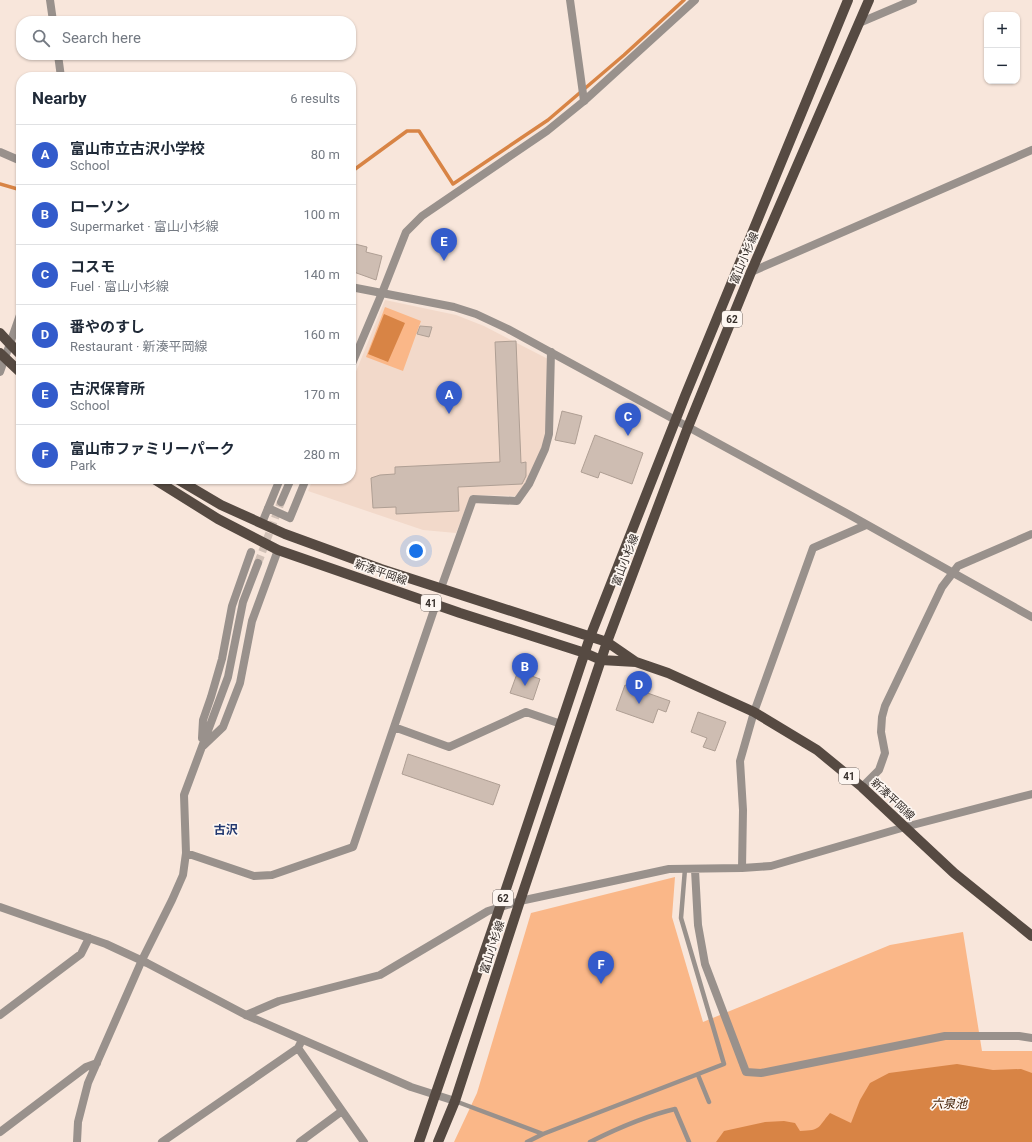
<!DOCTYPE html>
<html lang="en">
<head>
<meta charset="utf-8">
<style>
  body { margin:0; font-family:Roboto,"Noto Sans JP",sans-serif; background:#f6f6f7; color:#1f2937 }
  .controls { position:absolute; right:12px; top:12px; display:grid; overflow:hidden; border-radius:8px; box-shadow:0 1px 3px #0004 }
  .controls button { width:36px; height:36px; display:grid; place-items:center; padding:0; border:0; border-bottom:1px solid #e0e1e3; background:#fff; color:#1f2937; font:20px sans-serif }
  .you { position:absolute; left:416px; top:551px; width:14px; height:14px; margin:-10px; border:3px solid #fff; border-radius:50%; background:#1a73e8; box-shadow:0 0 0 6px #1a73e833 }
  .badge { display:grid; place-items:center; width:26px; height:26px; border-radius:50%; background:#335bcb; color:#fff; font-size:13px; font-weight:700 }
  .pin { position:absolute; translate:-50% -33px; filter:drop-shadow(0 1px 2px #0008) }
  .pin::after { content:''; position:absolute; top:21px; width:14px; height:12px; background:inherit; clip-path:polygon(0 0,100% 0,50% 100%) }
  .list { margin:0; padding:0; list-style:none }
  h2 { display:flex; justify-content:space-between; align-items:center; height:52px; margin:0; padding:0 16px; font-size:17px }
  h2 small { font-size:13px; font-weight:400; color:#747a83 }
  .list li { display:grid; grid-template-columns:26px 1fr auto; gap:12px; align-items:center; box-sizing:border-box; height:60px; padding:0 16px; border-top:1px solid #e0e1e3 }
  .list b { display:block; font-size:15px; white-space:nowrap }
  .list p { margin:0; font-size:13px; white-space:nowrap; color:#747a83 }
  .list em { font-size:13px; font-style:normal; color:#747a83 }
  .icon { flex:none; width:22px; height:22px; fill:none; stroke:currentColor; stroke-width:2; stroke-linecap:round; stroke-linejoin:round }
  .map { position:relative; flex:none; width:1032px; height:1142px; overflow:hidden }
  .search { position:absolute; background:#fff; box-shadow:0 1px 3px #0004; left:16px; top:16px; width:340px; height:44px; display:flex; align-items:center; gap:10px; box-sizing:border-box; padding:0 14px; border-radius:16px; color:#747a83; font-size:15px }
  .panel { position:absolute; background:#fff; box-shadow:0 1px 3px #0004; left:16px; top:72px; width:340px; height:412px; border-radius:16px }
  .map>svg:first-child { display:block }
  .built { fill:#f2d9ca }
  .green { fill:#fab788 }
  .water { fill:#d88445 }
  .lines { fill:none; stroke-linecap:round; stroke-linejoin:round }
  .stream { stroke:#d88445; stroke-width:3.5 }
  .building { fill:#cebdb2; stroke:#af9f94 }
  .minor-tunnel { stroke:#d1c1b7; stroke-width:8; stroke-dasharray:8 4; stroke-linecap:butt }
  .service { stroke:#99918c; stroke-width:4.5 }
  .minor { stroke:#99918c; stroke-width:8 }
  .tertiary { stroke:#99918c; stroke-width:8 }
  .primary { stroke:#564a42; stroke-width:10 }
  .labels { text-anchor:middle; stroke-width:3.5; stroke-linejoin:round; paint-order:stroke }
  .shield { fill:#fdf6f1; stroke:#706965; stroke-width:1 }
  .shield-label { font-size:10px; font-weight:bold; fill:#342d29 }
  .street-label { font-size:11px; fill:#342d29; stroke:#fdf6f1 }
  .neighbourhood-label { font-size:12px; font-weight:bold; fill:#21376f; stroke:#fdf6f1 }
  .water-label { font-size:12px; font-style:italic; fill:#442207; stroke:#fdf6f1 }
</style>
</head>
<body>
<div class="map">
<svg width="1032" height="1142" viewBox="0 0 1032 1142">
  <rect width="100%" height="100%" fill="#f8e6db"/>
  <path class="built" d="M 385,300 L 456,315 L 484,326 L 548,359 L 546,444 L 518,496 L 471,495 L 456,533 L 423,530 L 308,491 L 313,479 L 351,479 L 351,384 Z"/>
  <path class="green" d="M 385,307 L 421,321 L 403,371 L 366,357 Z
    M 675,877 L 672,917 L 703,1022 L 890,945 L 963,932 L 982,1051 L 1032,1051 L 1032,1142 L 454,1142 L 477,1093 L 531,913 Z"/>
  <path class="water" d="M 384,314 L 405,323 L 388,362 L 368,354 Z
    M 957,1064 L 993,1070 L 1021,1069 L 1032,1073 L 1032,1142 L 716,1142 L 724,1131 L 765,1122 L 784,1121 L 795,1123 L 800,1131 C 822,1130 817,1128 830,1113 L 851,1123 L 860,1100 L 870,1083 L 889,1073 Z"/>
  <g class="lines">
    <path class="stream" d="M 351,172 L 407,131 L 419,131 L 453,184 L 548,120 L 624,55 L 684,0
      M 0,184 L 21,190"/>
  </g>
  <path class="building" d="M 351,243 L 367,247 L 366,252 L 382,256 L 376,280 L 351,271 Z
    M 420,326 L 432,327 L 429,337 L 417,334 Z
    M 516,341 L 521,463 L 526,462 L 526,476 L 522,484 L 458,487 L 459,511 L 396,514 L 396,507 L 373,508 L 371,478 L 380,475 L 395,474 L 395,467 L 500,462 L 495,342 Z
    M 562,411 L 582,416 L 575,444 L 555,440 Z
    M 595,435 L 643,453 L 632,484 L 600,472 L 598,478 L 581,472 Z
    M 518,671 L 540,679 L 533,700 L 510,693 Z
    M 625,685 L 670,701 L 666,712 L 658,709 L 653,723 L 616,710 Z
    M 698,712 L 726,722 L 715,751 L 703,747 L 707,738 L 691,732 Z
    M 408,754 L 500,785 L 493,805 L 402,774 Z"/>
  <g class="lines">
    <path class="minor-tunnel" d="M 258,563 L 281,502"/>
    <path class="service" d="M 698,1075 L 709,1102
      M 455,1101 L 543,1134
      M 527,1142 L 543,1134 L 724,1064 L 681,918 L 685,869
      M 590,1142 C 618,1128 645,1116 675,1109 L 689,1142"/>
    <path class="minor" d="M 50,0 L 53,21
      M 570,0 L 584,101
      M 859,23 L 913,0
      M 58,55 L 61,77
      M 751,272 L 1032,150
      M 351,366 L 382,293
      M 0,372 L 21,312
      M 281,502 L 291,479
      M 268,508 L 290,518 L 306,479
      M 262,523 L 280,479
      M 441,588 L 473,499 L 517,501 L 529,484 L 545,449 L 549,434 L 551,352
      M 394,727 L 449,747 L 526,712 L 561,724
      M 202,738 L 203,720 L 211,697 L 222,659 L 232,606 L 251,552
      M 203,746 L 223,727 L 240,683 L 252,621 L 278,550
      M 862,787 L 879,770 L 885,753 L 881,732 L 882,717 L 885,706 L 942,587 L 958,566 L 1032,534
      M 186,853 L 254,876 L 272,875 L 353,847 L 436,604
      M 742,868 L 743,810 L 740,761 L 754,712 L 813,548 L 866,525
      M 695,870 L 698,925 L 705,964 L 746,1072 L 761,1073 L 945,1036 L 1019,1036 L 1032,1038
      M 0,1015 L 81,954 L 89,938
      M 246,1015 L 279,1001 L 380,975 L 488,911 L 520,901 L 669,869 L 742,868 L 771,866 L 905,827 L 1032,794
      M 298,1048 L 364,1142
      M 0,1132 L 86,1067 L 97,1063
      M 77,1142 L 78,1122 L 88,1083 L 142,960 L 172,900 L 183,875 L 186,853 L 184,795 L 228,677 L 243,602 L 258,563
      M 162,1142 L 298,1048 L 302,1040
      M 300,1142 L 342,1111"/>
    <path class="tertiary" d="M 0,152 L 21,161
      M 351,287 L 454,307 L 476,314 L 508,329 L 848,514 L 1032,617
      M 382,293 L 406,232 L 422,216 L 547,131 L 584,101 L 695,0
      M 0,907 L 106,944 L 147,963 L 246,1015 L 411,1087 L 455,1101"/>
    <path class="primary" d="M 0,333 L 10,344 L 21,355
      M 0,353 L 21,373
      M 154,479 L 218,519 L 278,550 L 460,613 L 585,653 L 601,660 L 636,662 L 668,673 L 754,712 L 817,750 L 862,787 L 954,873 L 1032,936
      M 177,479 L 221,505 L 285,534 L 381,569 L 607,642 L 636,662
      M 419,1142 L 500,907 L 590,637 L 685,396 L 848,0
      M 438,1142 L 455,1101 L 520,901 L 607,642 L 688,427 L 751,272 L 869,0"/>
  </g>
  <g class="labels">
    <g class="shield">
      <rect x="722" y="311" width="20" height="16" rx="3"/>
      <rect x="421" y="595" width="20" height="16" rx="3"/>
      <rect x="839" y="768" width="20" height="16" rx="3"/>
      <rect x="493" y="890" width="20" height="16" rx="3"/>
    </g>
    <g class="shield-label">
      <text x="732" y="323">62</text>
      <text x="431" y="607">41</text>
      <text x="849" y="780">41</text>
      <text x="503" y="902">62</text>
    </g>
    <g class="street-label">
      <text transform="translate(744 258) rotate(-67)" y="4">富山小杉線</text>
      <text transform="translate(625 560) rotate(-69)" y="4">富山小杉線</text>
      <text transform="translate(381 572) rotate(19)" y="4">新湊平岡線</text>
      <text transform="translate(893 799) rotate(43)" y="4">新湊平岡線</text>
      <text transform="translate(492 947) rotate(-72)" y="4">富山小杉線</text>
    </g>
    <g class="neighbourhood-label">
      <text x="226" y="834">古沢</text>
    </g>
    <g class="water-label">
      <text x="949" y="1108">六泉池</text>
    </g>
  </g>
</svg>
<div class="controls">
<button>+</button>
<button>−</button>
</div>
<div class="you"></div>
<div class="pin badge" style="left:449px;top:414px">A</div>
<div class="pin badge" style="left:525px;top:686px">B</div>
<div class="pin badge" style="left:628px;top:436px">C</div>
<div class="pin badge" style="left:639px;top:704px">D</div>
<div class="pin badge" style="left:444px;top:261px">E</div>
<div class="pin badge" style="left:601px;top:984px">F</div>
<div class="search"><svg class="icon" aria-label="search" viewBox="0 0 24 24"><circle cx="10" cy="10" r="6"/><path d="M15 15l6 6"/></svg>Search here</div>
<section class="panel">
<h2>Nearby<small>6 results</small></h2>
<ul class="list">
<li><span class="badge">A</span><div><b>富山市立古沢小学校</b><p>School</p></div><em>80 m</em></li>
<li><span class="badge">B</span><div><b>ローソン</b><p>Supermarket · 富山小杉線</p></div><em>100 m</em></li>
<li><span class="badge">C</span><div><b>コスモ</b><p>Fuel · 富山小杉線</p></div><em>140 m</em></li>
<li><span class="badge">D</span><div><b>番やのすし</b><p>Restaurant · 新湊平岡線</p></div><em>160 m</em></li>
<li><span class="badge">E</span><div><b>古沢保育所</b><p>School</p></div><em>170 m</em></li>
<li><span class="badge">F</span><div><b>富山市ファミリーパーク</b><p>Park</p></div><em>280 m</em></li>
</ul>
</section>
</div>
</body>
</html>
